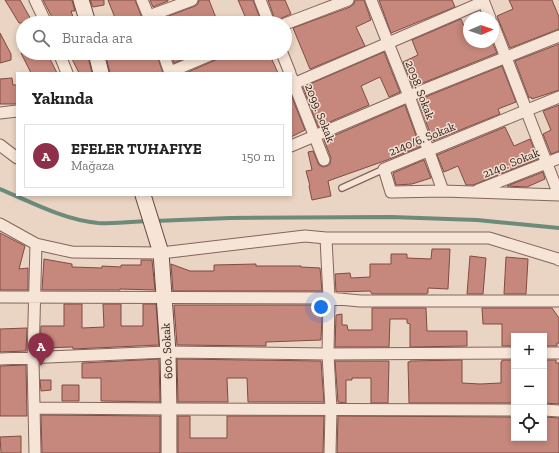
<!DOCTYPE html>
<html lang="tr">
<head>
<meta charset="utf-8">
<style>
  body { margin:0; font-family:"Zilla Slab",serif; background:#f2f2f2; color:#222 }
  .controls { position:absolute; right:12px; bottom:12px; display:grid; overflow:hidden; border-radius:0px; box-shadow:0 2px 6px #0003 }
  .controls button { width:36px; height:36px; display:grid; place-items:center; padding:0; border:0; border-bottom:1px solid #e0e0e0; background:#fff; color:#222; font:20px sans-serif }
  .compass { position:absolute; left:463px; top:12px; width:36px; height:36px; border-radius:50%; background:#fff; box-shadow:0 2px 6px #0003; rotate:88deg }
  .you { position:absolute; left:321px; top:307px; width:14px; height:14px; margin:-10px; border:3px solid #fff; border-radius:50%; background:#1a73e8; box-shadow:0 0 0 6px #1a73e833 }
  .badge { display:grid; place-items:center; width:26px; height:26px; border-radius:50%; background:#8e3049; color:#fff; font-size:13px; font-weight:700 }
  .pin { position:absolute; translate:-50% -33px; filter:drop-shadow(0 1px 2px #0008) }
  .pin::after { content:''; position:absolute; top:21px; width:14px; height:12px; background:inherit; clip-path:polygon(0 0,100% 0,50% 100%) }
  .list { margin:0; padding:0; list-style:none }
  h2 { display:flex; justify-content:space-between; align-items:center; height:52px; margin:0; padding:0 16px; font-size:17px }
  h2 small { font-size:13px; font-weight:400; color:#767676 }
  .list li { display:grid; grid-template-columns:26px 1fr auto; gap:12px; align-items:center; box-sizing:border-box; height:64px; margin:0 8px 8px; padding:0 8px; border:1px solid #e0e0e0; border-radius:0px }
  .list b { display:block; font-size:15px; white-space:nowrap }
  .list p { margin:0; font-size:13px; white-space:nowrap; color:#767676 }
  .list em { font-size:13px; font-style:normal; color:#767676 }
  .icon { flex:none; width:22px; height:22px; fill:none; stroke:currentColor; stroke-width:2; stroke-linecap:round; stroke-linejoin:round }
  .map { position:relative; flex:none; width:559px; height:453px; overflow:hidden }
  .search { position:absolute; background:#fff; box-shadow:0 2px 6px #0003; left:16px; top:16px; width:276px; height:44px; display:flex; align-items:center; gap:10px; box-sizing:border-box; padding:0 14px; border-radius:22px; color:#767676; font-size:15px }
  .panel { position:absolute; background:#fff; box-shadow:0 2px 6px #0003; left:16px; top:72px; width:276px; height:124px; border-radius:0px }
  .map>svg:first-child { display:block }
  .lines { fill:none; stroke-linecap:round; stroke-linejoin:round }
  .stream { stroke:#6d8b7b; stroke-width:4 }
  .building { fill:#c6877c; stroke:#814b43 }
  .service-casing { stroke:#83665b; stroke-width:8 }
  .minor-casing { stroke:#83665b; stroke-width:13 }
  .secondary-casing { stroke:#65483e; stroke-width:17 }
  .service { stroke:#f6e4d6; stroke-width:5.5 }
  .minor { stroke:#f6e4d6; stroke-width:11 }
  .secondary { stroke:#f6e4d6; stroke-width:15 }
  .labels { text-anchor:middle; stroke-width:3; stroke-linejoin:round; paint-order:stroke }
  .street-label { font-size:12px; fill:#34231e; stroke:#f3e0d2 }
</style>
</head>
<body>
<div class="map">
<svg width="559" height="453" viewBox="0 0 559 453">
  <rect width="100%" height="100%" fill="#ead4c3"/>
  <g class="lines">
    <path class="stream" d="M 0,189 C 31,202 64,220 98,223 C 114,224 131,222 147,221
      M 154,221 L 230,218 L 391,217 L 477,220 L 559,228"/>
  </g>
  <path class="building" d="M 5,0 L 20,0 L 33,23 L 19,23 Z
    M 43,0 L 72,0 L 75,11 L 71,11 L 75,23 L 55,23 Z
    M 90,0 L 104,0 L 104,5 L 93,7 Z
    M 108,0 L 135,0 L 144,23 L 117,23 Z
    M 150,0 L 168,0 L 168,1 L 153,7 Z
    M 199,0 L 209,0 L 218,23 L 158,23 L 158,20 L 195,6 L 198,4 Z
    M 238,0 L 253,0 L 261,21 L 256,23 L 248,23 Z
    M 268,0 L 285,0 L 291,14 L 282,18 L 278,23 L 276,23 Z
    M 355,0 L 364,0 L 371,20 L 356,27 L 365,46 L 310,69 L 293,28 L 350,7 L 354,4 Z
    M 379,0 L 452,0 L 455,7 L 391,33 Z
    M 509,0 L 552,0 L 559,17 L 559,29 L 510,48 L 497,16 L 513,9 Z
    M 461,19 L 469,38 L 469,42 L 492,42 L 497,53 L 413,87 L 403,62 L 418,55 L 412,40 Z
    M 0,33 L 11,54 L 11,60 L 0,63 Z
    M 559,44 L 559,90 L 532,99 L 531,97 L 529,98 L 515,61 Z
    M 384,52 L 400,92 L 389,97 L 380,77 L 361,86 L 369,105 L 318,127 L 303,87 Z
    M 21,53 L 47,53 L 57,73 L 31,73 Z
    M 69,53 L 87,53 L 92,73 L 79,73 Z
    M 105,53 L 156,53 L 163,73 L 110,73 Z
    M 170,53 L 197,53 L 174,63 Z
    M 222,53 L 269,53 L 278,73 L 186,73 L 218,59 L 221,57 Z
    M 502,66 L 516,102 L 498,109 L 500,114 L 433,141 L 418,100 Z
    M 12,78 L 13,85 L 17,85 L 17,104 L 0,104 L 0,79 Z
    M 291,95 L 305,130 L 291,137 Z
    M 405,105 L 420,147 L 387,160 L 328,181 L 331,196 L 312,200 L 309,186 L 310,186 L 306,171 L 312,170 L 308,152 L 313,151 L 319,165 L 323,167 L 327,166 L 330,164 L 331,158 L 324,140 Z
    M 559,105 L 559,151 L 551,154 L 543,134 L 551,130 L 543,111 Z
    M 505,127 L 514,146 L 530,139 L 538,159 L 473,185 L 466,185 L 458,166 L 444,172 L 437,155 Z
    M 424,160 L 431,178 L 412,184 L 396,185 L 393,173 Z
    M 543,172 L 545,179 L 527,187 L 507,186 Z
    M 0,233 L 25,246 L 19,269 L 28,268 L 28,290 L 0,290 Z
    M 432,249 L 450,249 L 448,289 L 428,288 L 428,293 L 426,294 L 372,294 L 370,291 L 336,292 L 335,274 L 350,273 L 351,278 L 370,277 L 370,264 L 391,264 L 391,254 L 407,254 L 407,258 L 431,259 Z
    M 470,256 L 486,258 L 483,294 L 467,294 Z
    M 506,257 L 528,259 L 526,294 L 504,294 Z
    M 44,259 L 72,264 L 72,267 L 102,268 L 102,266 L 121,267 L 121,265 L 141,265 L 141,260 L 152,260 L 155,290 L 120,289 L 120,290 L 42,290 Z
    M 171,264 L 190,271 L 214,271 L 214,265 L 256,264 L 256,266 L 301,266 L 301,267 L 320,268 L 322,291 L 173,291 Z
    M 64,304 L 82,304 L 82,328 L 104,327 L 103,304 L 121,304 L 121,326 L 143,326 L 143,304 L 156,304 L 159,345 L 73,349 L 73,347 L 40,348 L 41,326 L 64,326 Z
    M 174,305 L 319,305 L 319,315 L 322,315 L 321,340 L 266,342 L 266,346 L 177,345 Z
    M 372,308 L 426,308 L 427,331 L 467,331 L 467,346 L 410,347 L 410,324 L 407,323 L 407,319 L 390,319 L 389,347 L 335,347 L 336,315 L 342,314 L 342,325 L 347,325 L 348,330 L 372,330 Z
    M 482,308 L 552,308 L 559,318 L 559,343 L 557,343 L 557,346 L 544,346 L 544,336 L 514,336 L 514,346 L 502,346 L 502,324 L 483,324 Z
    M 27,328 L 26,351 L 0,352 L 0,329 Z
    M 159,359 L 160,402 L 101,401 L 101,378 L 82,378 L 82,363 Z
    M 177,359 L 321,361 L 324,402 L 248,402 L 247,378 L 227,378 L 228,402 L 178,402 Z
    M 462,360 L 462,383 L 480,384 L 501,383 L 501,362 L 502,362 L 502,360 L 514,360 L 514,403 L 409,403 L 408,362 L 410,362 L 410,361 Z
    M 544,360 L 556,360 L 556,363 L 559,363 L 559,404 L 544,403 Z
    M 335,361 L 389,361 L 388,403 L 371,403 L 371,378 L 352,378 L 352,380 L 346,380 L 346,403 L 338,402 Z
    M 26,365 L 27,416 L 0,416 L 0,366 Z
    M 40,380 L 51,380 L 51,390 L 41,391 Z
    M 62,385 L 79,385 L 79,401 L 62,401 Z
    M 41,415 L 160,416 L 160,453 L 42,453 Z
    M 178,416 L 190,416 L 190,438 L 227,438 L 227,416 L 324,416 L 323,453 L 178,453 Z
    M 338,416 L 514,417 L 514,438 L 544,438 L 544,417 L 559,418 L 559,453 L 337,453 Z
    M 21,436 L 21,453 L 1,453 L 0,437 Z"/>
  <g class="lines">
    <g class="service-casing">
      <path id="service" d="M 342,188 L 384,169"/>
    </g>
    <g class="minor-casing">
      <path id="minor" d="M 35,0 L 46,23
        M 142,0 L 151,22
        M 260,0 L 269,23
        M 371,0 L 409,96 L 443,191
        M 483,0 L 490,18
        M 149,16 L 192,0
        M 285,24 L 348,0
        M 493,24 L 559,195
        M 59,53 L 67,73
        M 163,53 L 170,73
        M 282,53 L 290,73
        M 170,72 L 215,53
        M 291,76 L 324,160
        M 291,85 L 483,2
        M 559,97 L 384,169 L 391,192 L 443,191 L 559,195
        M 0,113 L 17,111
        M 0,145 L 17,158
        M 291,146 L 409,96 L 559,36
        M 478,190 L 559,158
        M 0,224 L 36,244 L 72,252 L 161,253 L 305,236 L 326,238 L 489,238 L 558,259 L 559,260
        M 326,238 L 329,298 L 328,354 L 331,409 L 330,453
        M 0,297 L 329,298 L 360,301 L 559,301
        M 544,353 L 559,353
        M 0,359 L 168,352 L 328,354 L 514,353
        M 35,408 L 169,409 L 514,410
        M 544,410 L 559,411
        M 35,453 L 33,359 L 36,244"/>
    </g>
    <g class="secondary-casing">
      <path id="secondary" d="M 81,0 L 88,23
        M 96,53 L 101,73
        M 143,195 L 161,253 L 168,352 L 169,409 L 169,453"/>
    </g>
    <use href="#service" class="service"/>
    <use href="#minor" class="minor"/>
    <use href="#secondary" class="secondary"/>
  </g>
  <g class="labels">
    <g class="street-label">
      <text transform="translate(420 90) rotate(69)" y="4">2098. Sokak</text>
      <text transform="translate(320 113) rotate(68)" y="4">2099. Sokak</text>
      <text transform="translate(422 139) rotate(-22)" y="4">2140/6. Sokak</text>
      <text transform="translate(511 163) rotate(-22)" y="4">2140. Sokak</text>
      <text transform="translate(167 351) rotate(-93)" y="4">600. Sokak</text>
    </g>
  </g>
</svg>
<div class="controls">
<button>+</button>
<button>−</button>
<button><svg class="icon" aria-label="locate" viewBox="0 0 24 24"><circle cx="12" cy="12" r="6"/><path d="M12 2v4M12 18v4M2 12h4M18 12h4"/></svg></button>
</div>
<svg class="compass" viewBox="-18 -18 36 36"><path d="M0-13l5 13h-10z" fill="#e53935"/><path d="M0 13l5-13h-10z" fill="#767676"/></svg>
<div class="you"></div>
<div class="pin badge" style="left:41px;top:366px">A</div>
<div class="search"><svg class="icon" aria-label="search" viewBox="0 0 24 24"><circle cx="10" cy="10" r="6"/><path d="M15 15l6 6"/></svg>Burada ara</div>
<section class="panel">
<h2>Yakında<small></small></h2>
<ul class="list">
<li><span class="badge">A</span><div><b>EFELER TUHAFIYE</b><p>Mağaza</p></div><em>150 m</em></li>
</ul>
</section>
</div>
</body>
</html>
